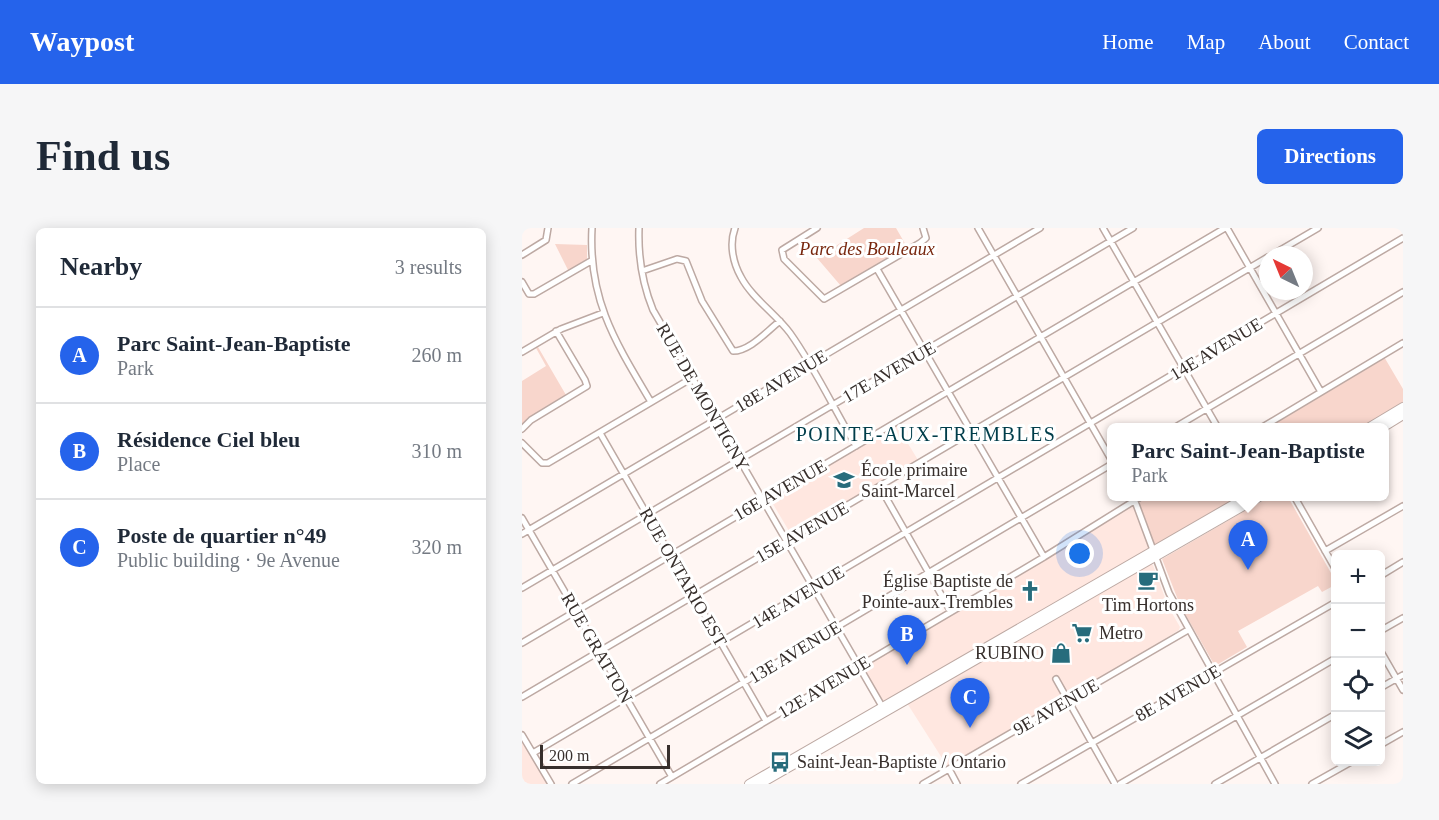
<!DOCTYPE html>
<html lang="en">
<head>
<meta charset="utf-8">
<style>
  body { margin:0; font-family:"Times New Roman",serif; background:#f6f6f7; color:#1f2937 }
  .controls { position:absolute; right:18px; bottom:18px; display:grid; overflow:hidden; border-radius:9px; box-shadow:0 3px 15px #0003 }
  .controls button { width:54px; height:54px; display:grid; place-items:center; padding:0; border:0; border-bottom:2px solid #e0e1e3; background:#fff; color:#1f2937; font:30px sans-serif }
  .compass { position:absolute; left:737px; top:18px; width:54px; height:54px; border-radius:50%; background:#fff; box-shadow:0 3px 15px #0003; rotate:317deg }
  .scale { position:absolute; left:18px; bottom:15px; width:130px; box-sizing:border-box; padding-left:6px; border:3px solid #372f2c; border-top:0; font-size:16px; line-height:21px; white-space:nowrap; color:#372f2c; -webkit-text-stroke:4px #fff; paint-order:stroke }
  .you { position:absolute; left:558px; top:326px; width:21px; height:21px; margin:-15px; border:4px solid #fff; border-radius:50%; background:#1a73e8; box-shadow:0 0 0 9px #1a73e833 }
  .badge { display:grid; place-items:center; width:39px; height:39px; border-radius:50%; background:#2563eb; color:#fff; font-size:20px; font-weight:700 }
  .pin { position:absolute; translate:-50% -50px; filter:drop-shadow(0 2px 3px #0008) }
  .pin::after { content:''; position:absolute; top:32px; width:21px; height:18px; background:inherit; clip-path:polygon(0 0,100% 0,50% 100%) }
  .popup { position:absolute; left:585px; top:195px; width:282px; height:78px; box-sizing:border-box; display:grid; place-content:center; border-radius:9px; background:#fff; filter:drop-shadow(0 2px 4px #0005); font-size:20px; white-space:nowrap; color:#747a83 }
  .popup b { font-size:22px; color:#1f2937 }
  .popup::after { content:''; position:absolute; left:50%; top:100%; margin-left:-12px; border:12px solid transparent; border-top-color:#fff }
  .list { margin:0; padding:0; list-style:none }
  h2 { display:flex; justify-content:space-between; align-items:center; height:78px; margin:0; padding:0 24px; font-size:26px }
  h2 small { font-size:20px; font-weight:400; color:#747a83 }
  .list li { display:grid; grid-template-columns:39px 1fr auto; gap:18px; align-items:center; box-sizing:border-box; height:96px; padding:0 24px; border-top:2px solid #e0e1e3 }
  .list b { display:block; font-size:22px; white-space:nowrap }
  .list p { margin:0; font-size:20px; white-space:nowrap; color:#747a83 }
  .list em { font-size:20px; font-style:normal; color:#747a83 }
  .icon { flex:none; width:33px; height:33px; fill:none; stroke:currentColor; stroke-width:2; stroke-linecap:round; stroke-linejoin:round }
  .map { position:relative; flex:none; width:881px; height:556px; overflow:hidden; border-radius:9px }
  header { display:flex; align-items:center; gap:36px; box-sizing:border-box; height:84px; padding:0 30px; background:#2563eb; color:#fff }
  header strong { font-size:28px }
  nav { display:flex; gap:33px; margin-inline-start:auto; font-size:21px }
  .intro { display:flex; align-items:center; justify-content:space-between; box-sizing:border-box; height:144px; padding:0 36px }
  h1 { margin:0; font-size:42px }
  .button { padding:15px 27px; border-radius:9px; background:#2563eb; color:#fff; font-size:21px; font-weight:700 }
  main { display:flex; gap:36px; padding:0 36px }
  aside { flex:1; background:#fff; border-radius:9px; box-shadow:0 3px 15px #0003 }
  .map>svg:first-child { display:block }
  .built { fill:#ffe7e0 }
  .green { fill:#f8d6cc }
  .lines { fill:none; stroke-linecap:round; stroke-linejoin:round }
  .minor-casing { stroke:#bda9a3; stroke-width:8 }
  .secondary-casing { stroke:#bda9a3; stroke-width:10 }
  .minor { stroke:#fff; stroke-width:5 }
  .secondary { stroke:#fff; stroke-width:8 }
  .labels { text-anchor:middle; stroke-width:6; stroke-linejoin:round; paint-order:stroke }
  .park-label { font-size:18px; font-style:italic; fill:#78270e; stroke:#fff }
  .street-label { font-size:18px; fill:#372f2c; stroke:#fff }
  .poi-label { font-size:18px; fill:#372f2c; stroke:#fff; text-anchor:start }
  .neighbourhood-label { font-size:20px; letter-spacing:1.5px; fill:#003d4a; stroke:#fff }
</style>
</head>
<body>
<header>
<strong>Waypost</strong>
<nav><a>Home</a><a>Map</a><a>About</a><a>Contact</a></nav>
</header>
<div class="intro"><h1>Find us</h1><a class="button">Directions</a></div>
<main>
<aside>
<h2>Nearby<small>3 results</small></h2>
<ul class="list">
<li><span class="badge">A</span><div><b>Parc Saint-Jean-Baptiste</b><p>Park</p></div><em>260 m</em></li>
<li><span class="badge">B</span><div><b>Résidence Ciel bleu</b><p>Place</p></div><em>310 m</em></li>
<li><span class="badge">C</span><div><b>Poste de quartier n°49</b><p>Public building · 9e Avenue</p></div><em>320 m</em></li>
</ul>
</aside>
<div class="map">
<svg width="881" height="556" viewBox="0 0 881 556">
  <rect width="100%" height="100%" fill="#fff6f3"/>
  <path class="built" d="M 374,196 L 396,232 L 270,308 L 248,271 Z
    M 613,272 L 632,322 L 360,478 L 337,438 Z
    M 629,336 L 631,337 L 646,378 L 658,399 L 657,402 L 546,473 L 427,541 L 383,472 L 567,367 Z
    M 0,508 L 28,556 L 0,556 Z"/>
  <path class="green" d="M 342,0 L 374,0 L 385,19 L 319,58 L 295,30 Z
    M 33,16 L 65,17 L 65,33 L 47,44 Z
    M 16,119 L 44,167 L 11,187 L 0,196 L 0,153 L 24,138 L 14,120 Z
    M 861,127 L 881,161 L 881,179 L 846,199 L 739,200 Z
    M 620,268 L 726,269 L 632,322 L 613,272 Z
    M 747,269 L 766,269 L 813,352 L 813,357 L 800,364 L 796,358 L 716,403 L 725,419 L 693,438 L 658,377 L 640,331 Z"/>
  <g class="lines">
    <g class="minor-casing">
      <path id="minor" d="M 70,0 C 66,72 94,115 129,174
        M 117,0 C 116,28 120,55 131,82 L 361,480
        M 213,0 C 207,16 211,35 219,49 C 230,70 254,86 268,105 C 293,140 312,181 334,218
        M 295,0 L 260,22 L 262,31 L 302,71 L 398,15 L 404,10 L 401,0
        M 456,0 L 590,233
        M 581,0 L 696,200
        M 705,0 L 799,164
        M 0,27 L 24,12 L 26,0
        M 750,27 L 796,0
        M 355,41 L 522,329
        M 120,43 L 155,31 L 164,33 L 180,73 L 211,123 C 228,123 245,103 258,93
        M 0,54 L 7,66 L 12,66 L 69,33
        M 0,124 L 39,101 L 81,85
        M 652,200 L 881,64
        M 739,200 L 881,115
        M 0,201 L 9,192 L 65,158 L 63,152 L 34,103
        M 78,205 L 244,493
        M 0,215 L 20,235 L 26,235 L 170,150
        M 358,259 L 429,384
        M 611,268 L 647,365 L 753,556
        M 772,268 L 814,342
        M 0,290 L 150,549
        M 0,306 L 518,0
        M 803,323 L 881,278
        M 858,348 L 881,334
        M 0,360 L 611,0
        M 858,403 L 881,390
        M 0,415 L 703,0
        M 858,422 L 881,462
        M 534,451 L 593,556
        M 858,460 L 881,447
        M 0,469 L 746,29
        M 0,507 L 29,556
        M 858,517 L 881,504
        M 11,525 L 881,10
        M 427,541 L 435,556
        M 50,556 L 590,236
        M 138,556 L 522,329 L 620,268
        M 401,556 L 666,402
        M 499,556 L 814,374
        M 598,556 L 814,430
        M 693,556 L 814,486
        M 790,556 L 829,534"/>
    </g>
    <g class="secondary-casing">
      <path id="secondary" d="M 846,200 L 881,179
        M 860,200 L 881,187
        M 227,556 L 726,268
        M 238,556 L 739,268"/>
    </g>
    <use href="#minor" class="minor"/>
    <use href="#secondary" class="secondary"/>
  </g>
  <defs>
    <g id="school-bare" transform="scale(1.62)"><path d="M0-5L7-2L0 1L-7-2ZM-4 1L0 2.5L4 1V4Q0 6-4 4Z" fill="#276c7c" stroke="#fff" stroke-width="2.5" paint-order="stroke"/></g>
    <g id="cafe-bare" transform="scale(1.62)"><path d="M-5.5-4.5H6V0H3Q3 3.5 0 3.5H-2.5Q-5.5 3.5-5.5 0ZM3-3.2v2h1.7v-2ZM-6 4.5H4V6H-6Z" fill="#276c7c" stroke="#fff" stroke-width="2.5" paint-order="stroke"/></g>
    <g id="church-bare" transform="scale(1.62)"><path d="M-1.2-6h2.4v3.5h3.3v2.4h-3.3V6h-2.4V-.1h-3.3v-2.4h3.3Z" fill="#276c7c" stroke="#fff" stroke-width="2.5" paint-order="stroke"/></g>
    <g id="supermarket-bare" transform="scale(1.62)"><path d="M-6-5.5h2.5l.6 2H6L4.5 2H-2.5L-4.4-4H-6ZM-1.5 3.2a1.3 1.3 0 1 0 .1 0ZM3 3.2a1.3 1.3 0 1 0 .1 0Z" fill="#276c7c" stroke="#fff" stroke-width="2.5" paint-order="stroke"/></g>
    <g id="shop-bare" transform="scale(1.62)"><path d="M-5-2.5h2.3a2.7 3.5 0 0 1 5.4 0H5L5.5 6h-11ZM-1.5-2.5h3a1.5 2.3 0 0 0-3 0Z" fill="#276c7c" stroke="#fff" stroke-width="2.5" paint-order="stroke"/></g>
    <g id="bus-bare" transform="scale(1.62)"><path d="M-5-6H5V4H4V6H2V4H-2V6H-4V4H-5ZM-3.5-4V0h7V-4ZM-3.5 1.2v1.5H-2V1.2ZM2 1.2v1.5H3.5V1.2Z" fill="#276c7c" stroke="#fff" stroke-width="2.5" paint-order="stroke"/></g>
  </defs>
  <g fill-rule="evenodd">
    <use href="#school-bare" x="322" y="252"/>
    <use href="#cafe-bare" x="626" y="352"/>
    <use href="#church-bare" x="508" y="363"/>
    <use href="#supermarket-bare" x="560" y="405"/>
    <use href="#shop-bare" x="539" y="425"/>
    <use href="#bus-bare" x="258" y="534"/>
  </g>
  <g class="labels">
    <g class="park-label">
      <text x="345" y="27">Parc des Bouleaux</text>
    </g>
    <g class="street-label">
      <text transform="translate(694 121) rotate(-31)" y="6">14E AVENUE</text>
      <text transform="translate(367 144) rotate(-30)" y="6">17E AVENUE</text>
      <text transform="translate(259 153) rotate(-31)" y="6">18E AVENUE</text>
      <text transform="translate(181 169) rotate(60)" y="6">RUE DE MONTIGNY</text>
      <text transform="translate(258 262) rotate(-30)" y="6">16E AVENUE</text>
      <text transform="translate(280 304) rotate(-30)" y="6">15E AVENUE</text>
      <text transform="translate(161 349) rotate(60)" y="6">RUE ONTARIO EST</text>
      <text transform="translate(276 369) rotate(-31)" y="6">14E AVENUE</text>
      <text transform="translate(75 420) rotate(60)" y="6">RUE GRATTON</text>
      <text transform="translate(273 424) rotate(-31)" y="6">13E AVENUE</text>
      <text transform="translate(302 459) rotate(-31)" y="6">12E AVENUE</text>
      <text transform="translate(656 465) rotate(-30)" y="6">8E AVENUE</text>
      <text transform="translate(534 479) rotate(-30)" y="6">9E AVENUE</text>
    </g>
    <g class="poi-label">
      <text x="339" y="248">École primaire<tspan x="339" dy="21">Saint-Marcel</tspan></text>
      <text x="491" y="359" text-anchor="end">Église Baptiste de<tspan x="491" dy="21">Pointe-aux-Trembles</tspan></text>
      <text x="626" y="383" text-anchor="middle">Tim Hortons</text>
      <text x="577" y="411">Metro</text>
      <text x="522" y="431" text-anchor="end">RUBINO</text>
      <text x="275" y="540">Saint-Jean-Baptiste / Ontario</text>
    </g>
    <g class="neighbourhood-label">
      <text x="404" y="213">POINTE-AUX-TREMBLES</text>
    </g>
  </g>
</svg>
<div class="controls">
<button>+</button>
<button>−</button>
<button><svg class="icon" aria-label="locate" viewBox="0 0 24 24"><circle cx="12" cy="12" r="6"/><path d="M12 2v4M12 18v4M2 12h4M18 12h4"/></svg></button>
<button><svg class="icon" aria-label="layers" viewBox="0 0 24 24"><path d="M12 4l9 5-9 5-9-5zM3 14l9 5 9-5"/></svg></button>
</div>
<svg class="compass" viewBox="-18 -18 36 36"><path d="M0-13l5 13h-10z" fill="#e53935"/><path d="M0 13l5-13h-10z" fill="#747a83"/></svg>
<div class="scale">200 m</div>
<div class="you"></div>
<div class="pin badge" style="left:726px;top:342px">A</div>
<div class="popup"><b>Parc Saint-Jean-Baptiste</b>Park</div>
<div class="pin badge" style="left:385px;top:437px">B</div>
<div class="pin badge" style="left:448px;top:500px">C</div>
</div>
</main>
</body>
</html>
